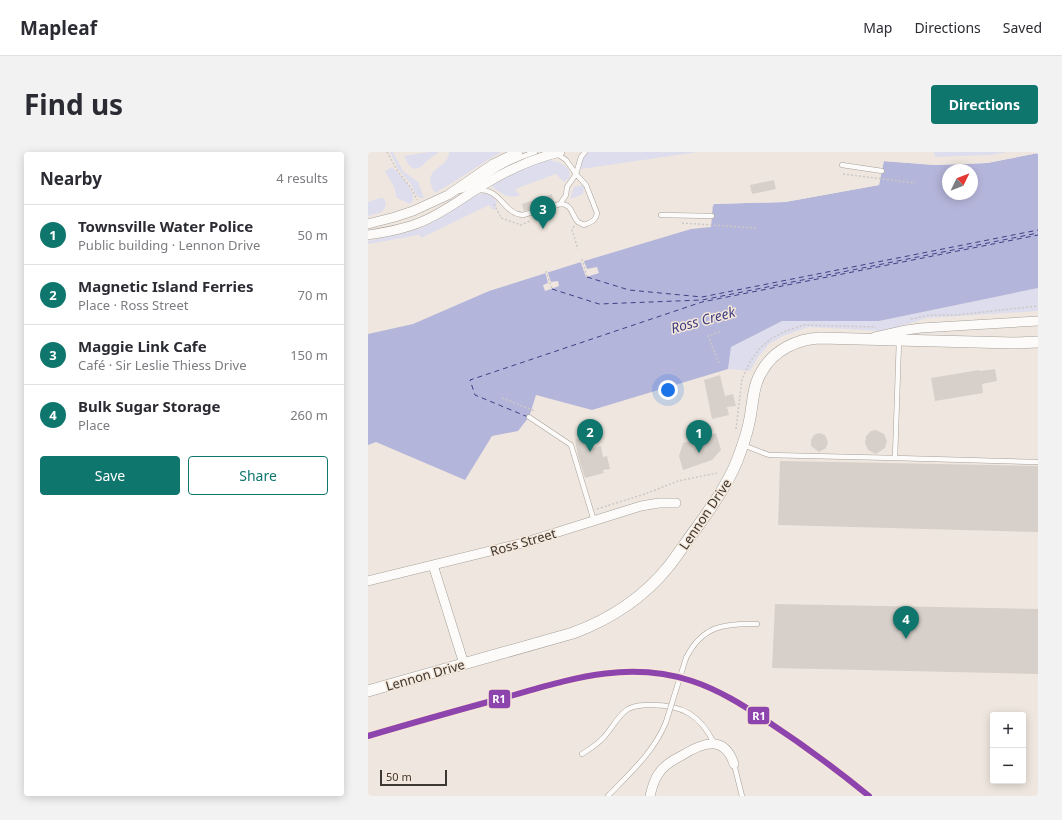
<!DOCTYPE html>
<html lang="en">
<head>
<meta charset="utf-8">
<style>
  body { margin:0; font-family:"Noto Sans",sans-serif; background:#f2f2f3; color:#2b2b33 }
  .controls { position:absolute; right:12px; bottom:12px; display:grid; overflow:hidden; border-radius:4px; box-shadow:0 2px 10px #0003 }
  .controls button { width:36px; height:36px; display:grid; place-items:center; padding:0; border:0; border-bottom:1px solid #e1e1e2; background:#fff; color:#2b2b33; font:20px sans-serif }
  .compass { position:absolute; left:574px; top:12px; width:36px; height:36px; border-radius:50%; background:#fff; box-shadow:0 2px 10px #0003; rotate:47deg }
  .scale { position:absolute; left:12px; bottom:10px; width:67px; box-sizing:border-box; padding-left:4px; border:2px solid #3c3731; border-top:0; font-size:11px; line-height:14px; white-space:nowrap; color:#3c3731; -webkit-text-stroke:3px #f5e7d9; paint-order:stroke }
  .you { position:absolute; left:300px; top:238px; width:14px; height:14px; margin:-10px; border:3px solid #fff; border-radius:50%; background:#1a73e8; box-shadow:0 0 0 6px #1a73e833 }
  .badge { display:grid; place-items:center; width:26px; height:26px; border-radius:50%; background:#0f766e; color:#fff; font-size:13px; font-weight:700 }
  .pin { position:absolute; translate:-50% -33px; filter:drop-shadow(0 1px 2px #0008) }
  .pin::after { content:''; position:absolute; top:21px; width:14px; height:12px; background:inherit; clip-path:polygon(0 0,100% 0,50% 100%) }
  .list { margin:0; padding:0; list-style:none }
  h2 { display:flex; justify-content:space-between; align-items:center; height:52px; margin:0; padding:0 16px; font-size:17px }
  h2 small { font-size:13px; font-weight:400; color:#7c7c81 }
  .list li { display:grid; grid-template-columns:26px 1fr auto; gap:12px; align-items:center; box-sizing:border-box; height:60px; padding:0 16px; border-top:1px solid #e1e1e2 }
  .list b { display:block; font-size:15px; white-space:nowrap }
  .list p { margin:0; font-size:13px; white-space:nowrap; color:#7c7c81 }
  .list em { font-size:13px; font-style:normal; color:#7c7c81 }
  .actions { display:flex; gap:8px; padding:12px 16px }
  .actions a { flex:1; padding:9px 0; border:1px solid #0f766e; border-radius:4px; text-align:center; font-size:14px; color:#0f766e }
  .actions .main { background:#0f766e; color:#fff }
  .map { position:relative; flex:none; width:670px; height:644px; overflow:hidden; border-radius:4px }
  header { display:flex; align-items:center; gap:24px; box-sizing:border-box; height:56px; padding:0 20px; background:#fff; border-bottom:1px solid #e1e1e2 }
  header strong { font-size:19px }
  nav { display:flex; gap:22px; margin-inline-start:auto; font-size:14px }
  .intro { display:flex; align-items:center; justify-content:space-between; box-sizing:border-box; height:96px; padding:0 24px }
  h1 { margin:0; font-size:28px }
  .button { padding:10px 18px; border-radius:4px; background:#0f766e; color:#fff; font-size:14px; font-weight:700 }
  main { display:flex; gap:24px; padding:0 24px }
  aside { flex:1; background:#fff; border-radius:4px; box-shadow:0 2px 10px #0003 }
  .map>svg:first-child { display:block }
  .green { fill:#dedded }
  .water { fill:#b4b5da; fill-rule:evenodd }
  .pier { fill:#efe7df }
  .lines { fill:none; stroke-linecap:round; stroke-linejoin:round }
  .ferry { stroke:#3f4084; stroke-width:1; stroke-dasharray:5 4; stroke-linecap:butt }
  .building { fill:#d7d0ca }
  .service-casing { stroke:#a5a099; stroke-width:5.5 }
  .minor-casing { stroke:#a5a099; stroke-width:10 }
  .tertiary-casing { stroke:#a5a099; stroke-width:12 }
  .path { stroke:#cbc8c6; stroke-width:1.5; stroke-dasharray:2 2; stroke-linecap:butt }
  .service { stroke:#fdfbfa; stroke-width:4.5 }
  .minor { stroke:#fdfbfa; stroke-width:9 }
  .tertiary { stroke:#fdfbfa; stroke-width:11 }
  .service-bridge-casing { stroke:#a5a099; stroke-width:5.5; stroke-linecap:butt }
  .service-bridge { stroke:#fdfbfa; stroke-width:4.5 }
  .rail-1-casing { stroke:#f5e7d9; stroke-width:9 }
  .rail-1 { stroke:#8e44ad; stroke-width:6 }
  .labels { text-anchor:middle; stroke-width:3; stroke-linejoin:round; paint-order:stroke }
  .street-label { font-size:13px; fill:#3c3731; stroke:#f5e7d9 }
  .water-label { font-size:14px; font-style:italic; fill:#3f4084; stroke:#f5e7d9 }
  .line-badge { stroke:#f5e7d9; stroke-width:1.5 }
  .badge-label { font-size:11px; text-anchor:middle; font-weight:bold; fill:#fff }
</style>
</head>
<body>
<header>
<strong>Mapleaf</strong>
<nav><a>Map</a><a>Directions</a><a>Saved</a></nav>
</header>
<div class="intro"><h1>Find us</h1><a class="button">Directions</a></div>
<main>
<aside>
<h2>Nearby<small>4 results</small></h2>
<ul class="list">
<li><span class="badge">1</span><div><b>Townsville Water Police</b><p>Public building · Lennon Drive</p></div><em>50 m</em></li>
<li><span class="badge">2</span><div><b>Magnetic Island Ferries</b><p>Place · Ross Street</p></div><em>70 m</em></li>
<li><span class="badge">3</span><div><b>Maggie Link Cafe</b><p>Café · Sir Leslie Thiess Drive</p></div><em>150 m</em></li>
<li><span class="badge">4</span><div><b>Bulk Sugar Storage</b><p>Place</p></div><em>260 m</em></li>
</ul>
<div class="actions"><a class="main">Save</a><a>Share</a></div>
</aside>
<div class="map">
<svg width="670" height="644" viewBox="0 0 670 644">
  <rect width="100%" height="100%" fill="#efe7df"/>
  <path class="green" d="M 22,0 L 25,0 L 35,19 L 50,30 L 56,46 L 52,46 L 48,43 L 42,31 L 30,17 Z
    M 61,0 L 71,0 C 67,3 62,6 58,10 C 46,22 42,17 36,4 Z
    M 81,0 L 133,0 C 111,13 90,28 67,41 C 51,15 81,18 81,0 Z
    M 221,0 L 330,0 L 213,17 L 214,7 Z
    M 566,0 L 639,0 L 622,3 L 567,5 Z
    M 181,8 C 191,9 205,15 201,26 L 196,30 L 188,22 L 147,37 L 152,43 C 140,48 132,40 123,34 C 141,23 160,12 181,8 Z
    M 24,15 C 32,23 47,36 45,49 L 42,52 L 29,46 L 26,35 L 17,19 Z
    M 215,33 L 216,37 L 215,42 L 202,47 L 206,35 Z
    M 116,41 C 122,43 126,45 129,51 L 127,57 L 125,58 L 121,53 L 53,86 L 51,83 L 0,92 L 0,89 L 41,80 L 56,75 L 108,43 Z
    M 12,46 L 15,46 C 20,51 17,56 14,60 L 0,64 L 0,50 Z
    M 670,136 L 670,159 L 559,166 L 516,179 L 440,175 L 415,184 L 401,192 L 390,205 L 382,219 L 360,217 L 363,195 L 414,169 L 511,169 Z"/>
  <path class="water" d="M 670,1 L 670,136 L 511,169 L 414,169 L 363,195 L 360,217 L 224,258 L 168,243 L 161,265 L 150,279 L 124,284 L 97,328 L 8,290 L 0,293 L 0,182 L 45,172 L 121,139 L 213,110 L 323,77 L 343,75 L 345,52 L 417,50 L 511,33 L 516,9 L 567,13 L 619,11 ZM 580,18 L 604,18 L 604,42 L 580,42 Z"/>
  <path class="pier" d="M 663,0 L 670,1 L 619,11 L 567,13 L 514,9 L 516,7 L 567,11 L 619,9 Z
    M 510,27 L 512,27 L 511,33 L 417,50 L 346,52 L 345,54 L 343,54 L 345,50 L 417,48 L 510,31 Z
    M 215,107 L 219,117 L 229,115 L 231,121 L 218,125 L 212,108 Z
    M 179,118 L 183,130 L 190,129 L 191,134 L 177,139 L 175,133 L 180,131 L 177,119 Z"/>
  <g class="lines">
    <path class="ferry" d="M 219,125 L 261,138 L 334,145 L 670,78
      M 184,137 L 231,152 L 334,148 L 670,81
      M 160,265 L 107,243 L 102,228 L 334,150 L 670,83"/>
  </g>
  <path class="building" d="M 406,28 L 408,37 L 384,42 L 382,33 Z
    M 184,42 L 186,50 L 156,59 L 154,52 Z
    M 627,217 L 629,229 L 614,232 L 615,241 L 567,249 L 563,226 L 611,218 L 612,219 Z
    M 352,223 L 357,244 L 365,242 L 368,254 L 359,255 L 361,263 L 344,267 L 336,228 Z
    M 507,278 L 510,279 L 516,282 L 519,289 L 517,296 L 508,302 L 500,298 L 497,291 L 498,284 L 503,279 Z
    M 348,281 L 353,298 L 344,308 L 315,318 L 311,304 L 315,291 Z
    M 451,281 L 457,283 L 460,290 L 458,296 L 451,300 L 443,294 L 443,288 L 446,283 Z
    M 223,285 L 225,296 L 233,294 L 235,305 L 239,304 L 242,317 L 235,318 L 236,321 L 217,326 L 210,304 L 207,287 Z
    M 412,309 L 670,314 L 670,380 L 410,373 Z
    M 407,452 L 670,457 L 670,522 L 404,516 Z"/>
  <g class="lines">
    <g class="service-casing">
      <path id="service" d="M 474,13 L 514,19
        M 110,38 C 133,36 135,62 155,63 L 192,52 C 205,52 203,63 210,70 L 216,73 C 223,70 228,69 229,61 L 218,33 L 208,22 L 198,8 L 189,2
        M 91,39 C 103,37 111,28 121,22 C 135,13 151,5 167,0
        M 192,52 L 198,43 L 199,35 L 208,22 L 213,5 L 217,0
        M 293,63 L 344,64
        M 161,265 L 203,293 L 226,369
        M 375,293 L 401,303 L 527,306 L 531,188
        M 527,306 L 670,310
        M 318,506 C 334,474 356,471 389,472
        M 214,602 C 222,597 230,592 236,585 C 244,577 249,564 260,557 C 267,553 275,553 283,553 C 315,553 332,563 346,591
        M 366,612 L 374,644
        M 240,644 C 262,621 286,600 298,570"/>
    </g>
    <g class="minor-casing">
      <path id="minor" d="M 0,72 L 27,65 L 45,59 L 80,43 L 125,12 L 150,0
        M 0,83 C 18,80 37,77 53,70 C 78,60 99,42 122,29 C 144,16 167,6 192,0
        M 507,185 L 538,178 L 553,176 L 670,169
        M 65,413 L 96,512
        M 0,429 L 155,391 L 273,354 L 291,351 L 308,351
        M 282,644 C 284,636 286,627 291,621 C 296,613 305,608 313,604 C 334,591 356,582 366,612"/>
    </g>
    <g class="tertiary-casing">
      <path id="tertiary" d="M 0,539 L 205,481 C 243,467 276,445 301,414 C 311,401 320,387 330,374 C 347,350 364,326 373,298 C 377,287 380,277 382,266 C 385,250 385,233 394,219 C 406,198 429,187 452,186 L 645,191 L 670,190"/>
    </g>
    <path class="path" d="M 19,0 L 29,18 L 43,36 L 49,48
      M 475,22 L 547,31
      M 126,52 L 133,66 L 153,73 L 162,69
      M 314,71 L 388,76
      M 206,74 L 204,78 L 210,97
      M 214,107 L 219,125
      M 178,119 L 184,137
      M 543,167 L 562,163 L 588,163 L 670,154
      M 351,211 L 340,184 L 354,179
      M 134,246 L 167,259
      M 368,277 L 374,227 L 382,210 L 392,196 L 404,186 L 418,179 L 436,173 L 508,175
      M 229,357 L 277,342 L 310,329 L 349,321"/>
    <use href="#service" class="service"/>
    <use href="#minor" class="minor"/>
    <use href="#tertiary" class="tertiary"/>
    <g class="service-bridge-casing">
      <path id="service-bridge" d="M 298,570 L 318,506"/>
    </g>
    <use href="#service-bridge" class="service-bridge"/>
    <g class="rail-1-casing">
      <path id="rail-1" d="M 0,584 C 44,571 87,559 131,547 C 197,529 256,507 324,529 C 351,538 375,553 399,569 C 434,592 468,617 501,644"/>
    </g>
    <use href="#rail-1" class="rail-1"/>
  </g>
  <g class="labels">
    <g class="street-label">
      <text transform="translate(337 362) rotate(-56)" y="5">Lennon Drive</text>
      <text transform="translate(155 390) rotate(-16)" y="5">Ross Street</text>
      <text transform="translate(57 523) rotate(-16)" y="5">Lennon Drive</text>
    </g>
    <g class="water-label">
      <text transform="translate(335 168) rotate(-15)" y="5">Ross Creek</text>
    </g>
  </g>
  <g class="line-badge">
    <rect x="120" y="537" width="23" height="20" rx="4" fill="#8e44ad"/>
    <rect x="379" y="554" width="23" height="19" rx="4" fill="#8e44ad"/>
  </g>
  <g class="badge-label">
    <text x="131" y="551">R1</text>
    <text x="391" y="568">R1</text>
  </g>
</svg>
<div class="controls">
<button>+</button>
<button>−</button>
</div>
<svg class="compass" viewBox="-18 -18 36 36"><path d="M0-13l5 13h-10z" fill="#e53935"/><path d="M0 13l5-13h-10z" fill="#7c7c81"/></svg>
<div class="scale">50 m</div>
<div class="you"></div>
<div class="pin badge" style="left:331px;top:301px">1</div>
<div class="pin badge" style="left:222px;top:300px">2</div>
<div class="pin badge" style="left:175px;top:77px">3</div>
<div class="pin badge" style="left:538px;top:487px">4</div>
</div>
</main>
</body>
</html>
